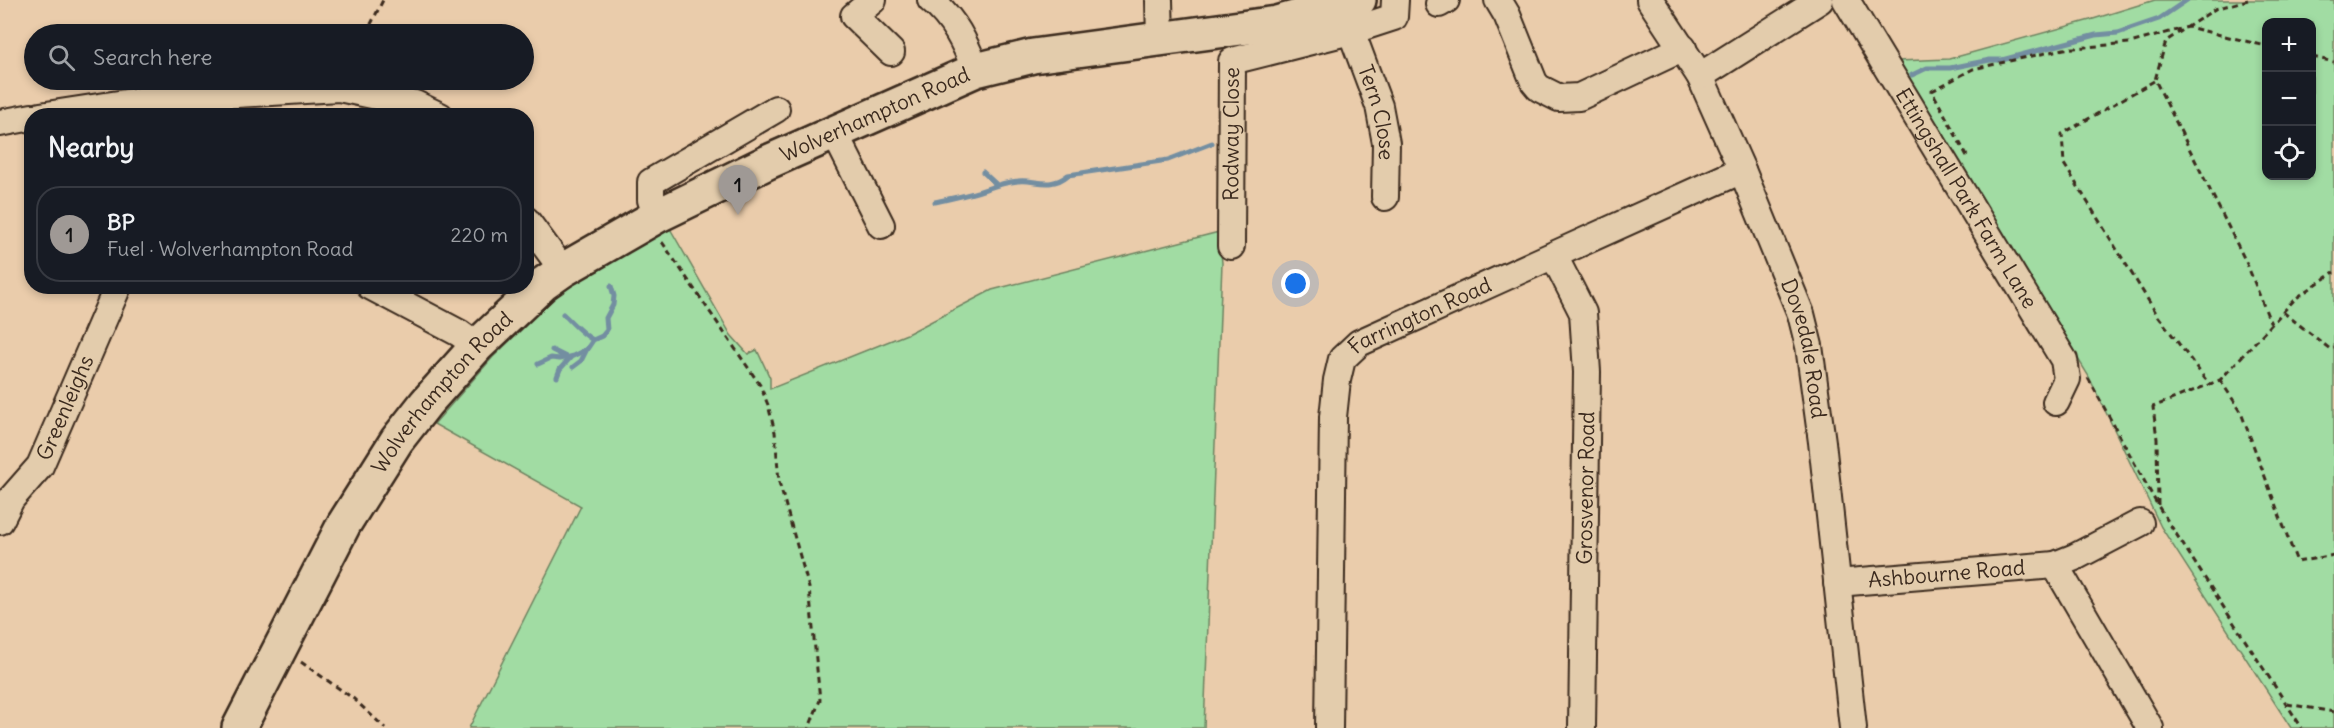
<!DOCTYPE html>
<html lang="en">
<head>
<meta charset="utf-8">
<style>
  body { margin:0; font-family:Delius,sans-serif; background:#20242c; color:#f1f3f6 }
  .controls { position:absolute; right:18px; top:18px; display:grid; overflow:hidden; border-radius:12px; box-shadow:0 3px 9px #0003 }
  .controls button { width:54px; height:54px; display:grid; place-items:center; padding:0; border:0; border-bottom:2px solid #363941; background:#171b24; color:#f1f3f6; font:30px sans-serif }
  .you { position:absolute; left:1296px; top:284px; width:21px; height:21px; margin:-15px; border:4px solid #fff; border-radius:50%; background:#1a73e8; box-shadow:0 0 0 9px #1a73e833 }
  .badge { display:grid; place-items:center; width:39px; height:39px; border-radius:50%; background:#9f9995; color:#111; font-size:20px; font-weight:700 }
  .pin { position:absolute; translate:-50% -50px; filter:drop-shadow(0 2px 3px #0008) }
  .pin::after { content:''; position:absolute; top:32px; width:21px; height:18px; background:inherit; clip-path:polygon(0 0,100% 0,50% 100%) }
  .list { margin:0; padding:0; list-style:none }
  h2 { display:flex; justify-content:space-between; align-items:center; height:78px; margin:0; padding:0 24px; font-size:26px }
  h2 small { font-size:20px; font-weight:400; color:#9ea1a6 }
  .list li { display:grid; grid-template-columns:39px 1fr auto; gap:18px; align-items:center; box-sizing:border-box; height:96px; margin:0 12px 12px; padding:0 12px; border:2px solid #363941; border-radius:24px }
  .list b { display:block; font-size:22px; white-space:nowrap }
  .list p { margin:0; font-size:20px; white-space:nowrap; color:#9ea1a6 }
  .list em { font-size:20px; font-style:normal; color:#9ea1a6 }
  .icon { flex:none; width:33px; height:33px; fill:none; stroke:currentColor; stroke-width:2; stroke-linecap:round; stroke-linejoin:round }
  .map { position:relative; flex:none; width:2334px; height:728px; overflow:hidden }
  .search { position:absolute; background:#171b24; box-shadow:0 3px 9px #0003; left:24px; top:24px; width:510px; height:66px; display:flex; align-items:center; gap:15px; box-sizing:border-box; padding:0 21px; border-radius:33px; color:#9ea1a6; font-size:22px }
  .panel { position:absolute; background:#171b24; box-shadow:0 3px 9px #0003; left:24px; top:108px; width:510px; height:186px; border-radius:24px }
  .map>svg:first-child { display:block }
  .green { fill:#a1dca3; stroke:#6e8360; stroke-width:1.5; fill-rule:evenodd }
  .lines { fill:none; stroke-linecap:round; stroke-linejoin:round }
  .stream { stroke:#738ea1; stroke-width:5 }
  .minor-casing { stroke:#3b2a1e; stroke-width:30 }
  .major-casing { stroke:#3b2a1e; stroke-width:38 }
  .path { stroke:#3b2a1e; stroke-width:3; stroke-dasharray:6 4.5; stroke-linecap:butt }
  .minor { stroke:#e3ccac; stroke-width:26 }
  .major { stroke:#e3ccac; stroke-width:33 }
  .labels { text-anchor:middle; stroke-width:5; stroke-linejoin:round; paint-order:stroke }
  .street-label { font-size:21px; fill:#3b2a1e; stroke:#e3ccac }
</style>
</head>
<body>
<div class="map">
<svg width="2334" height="728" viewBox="0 0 2334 728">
  <rect width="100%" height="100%" fill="#eaccab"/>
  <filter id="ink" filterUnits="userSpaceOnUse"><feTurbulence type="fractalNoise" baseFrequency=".0167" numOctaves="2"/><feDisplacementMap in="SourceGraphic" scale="12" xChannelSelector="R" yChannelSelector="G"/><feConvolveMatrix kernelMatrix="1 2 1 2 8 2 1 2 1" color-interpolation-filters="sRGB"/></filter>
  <g filter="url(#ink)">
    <path class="green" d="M 2155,0 L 2334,0 L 2334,728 L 2291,728 L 2161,527 L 2088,375 L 1918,98 L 1898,61 L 1949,59 L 2090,20 ZM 2266,22 L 2312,22 L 2312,176 L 2266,176 Z
      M 668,225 L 731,335 L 748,354 L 757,350 L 770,378 L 770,389 L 907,334 L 992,290 L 1219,232 L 1222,263 L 1204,728 L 469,728 L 581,506 L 434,424 L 493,357 L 565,288 Z"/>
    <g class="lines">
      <path class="stream" d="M 1912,75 L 1927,68 L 1950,68 L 1990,60 L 2002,60 L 2096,35 L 2118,33 L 2159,19 L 2187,0
        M 983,172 L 996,184
        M 935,202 C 952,198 970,195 986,189 C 997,185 1006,182 1018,181 C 1036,179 1050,190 1068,175 L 1168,160 L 1212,143
        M 563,314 C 574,324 581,333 593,340
        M 552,350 L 566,357
        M 538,364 L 551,358 L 560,359 L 573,356 L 587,349 L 593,340 L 602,336 L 607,330 L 606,318 L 613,305 L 614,296 L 611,286
        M 573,367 L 581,361 L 587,349
        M 557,377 L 560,369 L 571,357"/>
      <g class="minor-casing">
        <g id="minor">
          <path d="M 873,0 L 854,16 L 891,52"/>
          <path d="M 931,0 C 954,19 965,43 976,70"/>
          <path d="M 1159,0 L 1160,39"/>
          <path d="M 1498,0 L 1507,15 L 1534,82 L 1539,88 L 1559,98 L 1579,97 L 1683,48"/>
          <path id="s1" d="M 1650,0 L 1700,76 L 1742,170 L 1801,314 L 1809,346 L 1822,442 L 1853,728"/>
          <path id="s2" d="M 1846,0 L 2064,360 L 2067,379 L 2056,402"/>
          <path d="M 1439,4 L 1446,0"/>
          <path id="s3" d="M 1351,31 L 1379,106 L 1386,143 L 1385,197"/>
          <path d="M 1700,76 L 1820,0"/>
          <path d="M 40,116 L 151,99 L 339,88 L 415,104 L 440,116"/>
          <path d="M 0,123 L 32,117"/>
          <path d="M 834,132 L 881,225"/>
          <path d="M 657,216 L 651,200 L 651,182 L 776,109"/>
          <path d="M 526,220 L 563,270"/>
          <path id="s4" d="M 1231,246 L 1232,61 L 1351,31 L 1394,17 L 1395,0"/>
          <path d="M 1554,256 L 1583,313 L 1587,372 L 1582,728"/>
          <path d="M 370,286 L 459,333 L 477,346"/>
          <path id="s5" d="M 0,521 L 11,499 L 40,466 L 118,286"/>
          <path d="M 2055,565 L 2150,728"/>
          <path id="s6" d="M 1837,583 L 2055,565 L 2075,557 L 2140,523"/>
          <path id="s7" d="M 1329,728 L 1333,417 L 1337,380 L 1342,359 L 1359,343 L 1742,170"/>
        </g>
      </g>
      <g class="major-casing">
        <g id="major">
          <path id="s8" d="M 239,728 L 344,524 L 397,440 L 426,403 L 477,346 L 543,284 L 563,270 L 657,216 L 768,162 L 976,70 L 1033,56 L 1277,23 L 1359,0"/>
        </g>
      </g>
      <path class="path" d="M 2248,0 L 2215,9 L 2166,41 L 2155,80 L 2247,264 L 2271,324
        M 366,34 L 383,0
        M 2312,57 L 2334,62
        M 2154,81 L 2062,134 L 2064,164 L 2158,316 L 2209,384
        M 1967,156 L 1932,91 L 1973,69 L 2064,49 L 2130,43 L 2188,27 L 2266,46
        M 662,242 L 760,385 L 768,405 L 775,432 L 779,482 L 809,588 L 820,700 L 809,728
        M 2283,312 L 2330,349 L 2334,348
        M 2088,378 L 2158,506 L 2302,728
        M 2220,380 L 2240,410 L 2297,562 L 2334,555
        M 2158,505 L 2157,439 L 2153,407 L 2220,380 L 2295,299 L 2334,272
        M 301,662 L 354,699 L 385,728
        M 2287,704 L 2334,712"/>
      <use href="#minor" class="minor"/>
      <use href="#major" class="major"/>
    </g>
  </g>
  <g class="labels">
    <g class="street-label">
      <text dy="7" stroke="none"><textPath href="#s3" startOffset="86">Tern Close</textPath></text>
      <text dy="7" stroke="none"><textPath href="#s8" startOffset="916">Wolverhampton Road</textPath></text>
      <text dy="7" stroke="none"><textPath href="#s4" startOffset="112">Rodway Close</textPath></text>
      <text dy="7" stroke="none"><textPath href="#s2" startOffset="232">Ettingshall Park Farm Lane</textPath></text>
      <text dy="7" stroke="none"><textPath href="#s7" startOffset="460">Farrington Road</textPath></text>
      <text dy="7" stroke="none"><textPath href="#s1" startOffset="384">Dovedale Road</textPath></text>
      <text dy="7" stroke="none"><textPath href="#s8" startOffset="394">Wolverhampton Road</textPath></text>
      <text dy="7" stroke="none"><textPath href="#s5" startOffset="132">Greenleighs</textPath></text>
      <text transform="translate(1586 488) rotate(-89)" y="7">Grosvenor Road</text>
      <text dy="7" stroke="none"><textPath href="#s6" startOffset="110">Ashbourne Road</textPath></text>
    </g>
  </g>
</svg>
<div class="controls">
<button>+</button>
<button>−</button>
<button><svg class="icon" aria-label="locate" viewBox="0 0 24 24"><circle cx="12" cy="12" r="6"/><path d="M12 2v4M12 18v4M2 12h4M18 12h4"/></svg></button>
</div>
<div class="you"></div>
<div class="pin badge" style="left:738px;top:215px">1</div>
<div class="search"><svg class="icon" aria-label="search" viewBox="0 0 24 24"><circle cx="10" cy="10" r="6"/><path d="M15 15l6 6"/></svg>Search here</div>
<section class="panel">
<h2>Nearby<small></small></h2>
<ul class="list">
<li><span class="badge">1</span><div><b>BP</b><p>Fuel · Wolverhampton Road</p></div><em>220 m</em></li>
</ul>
</section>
</div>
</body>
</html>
